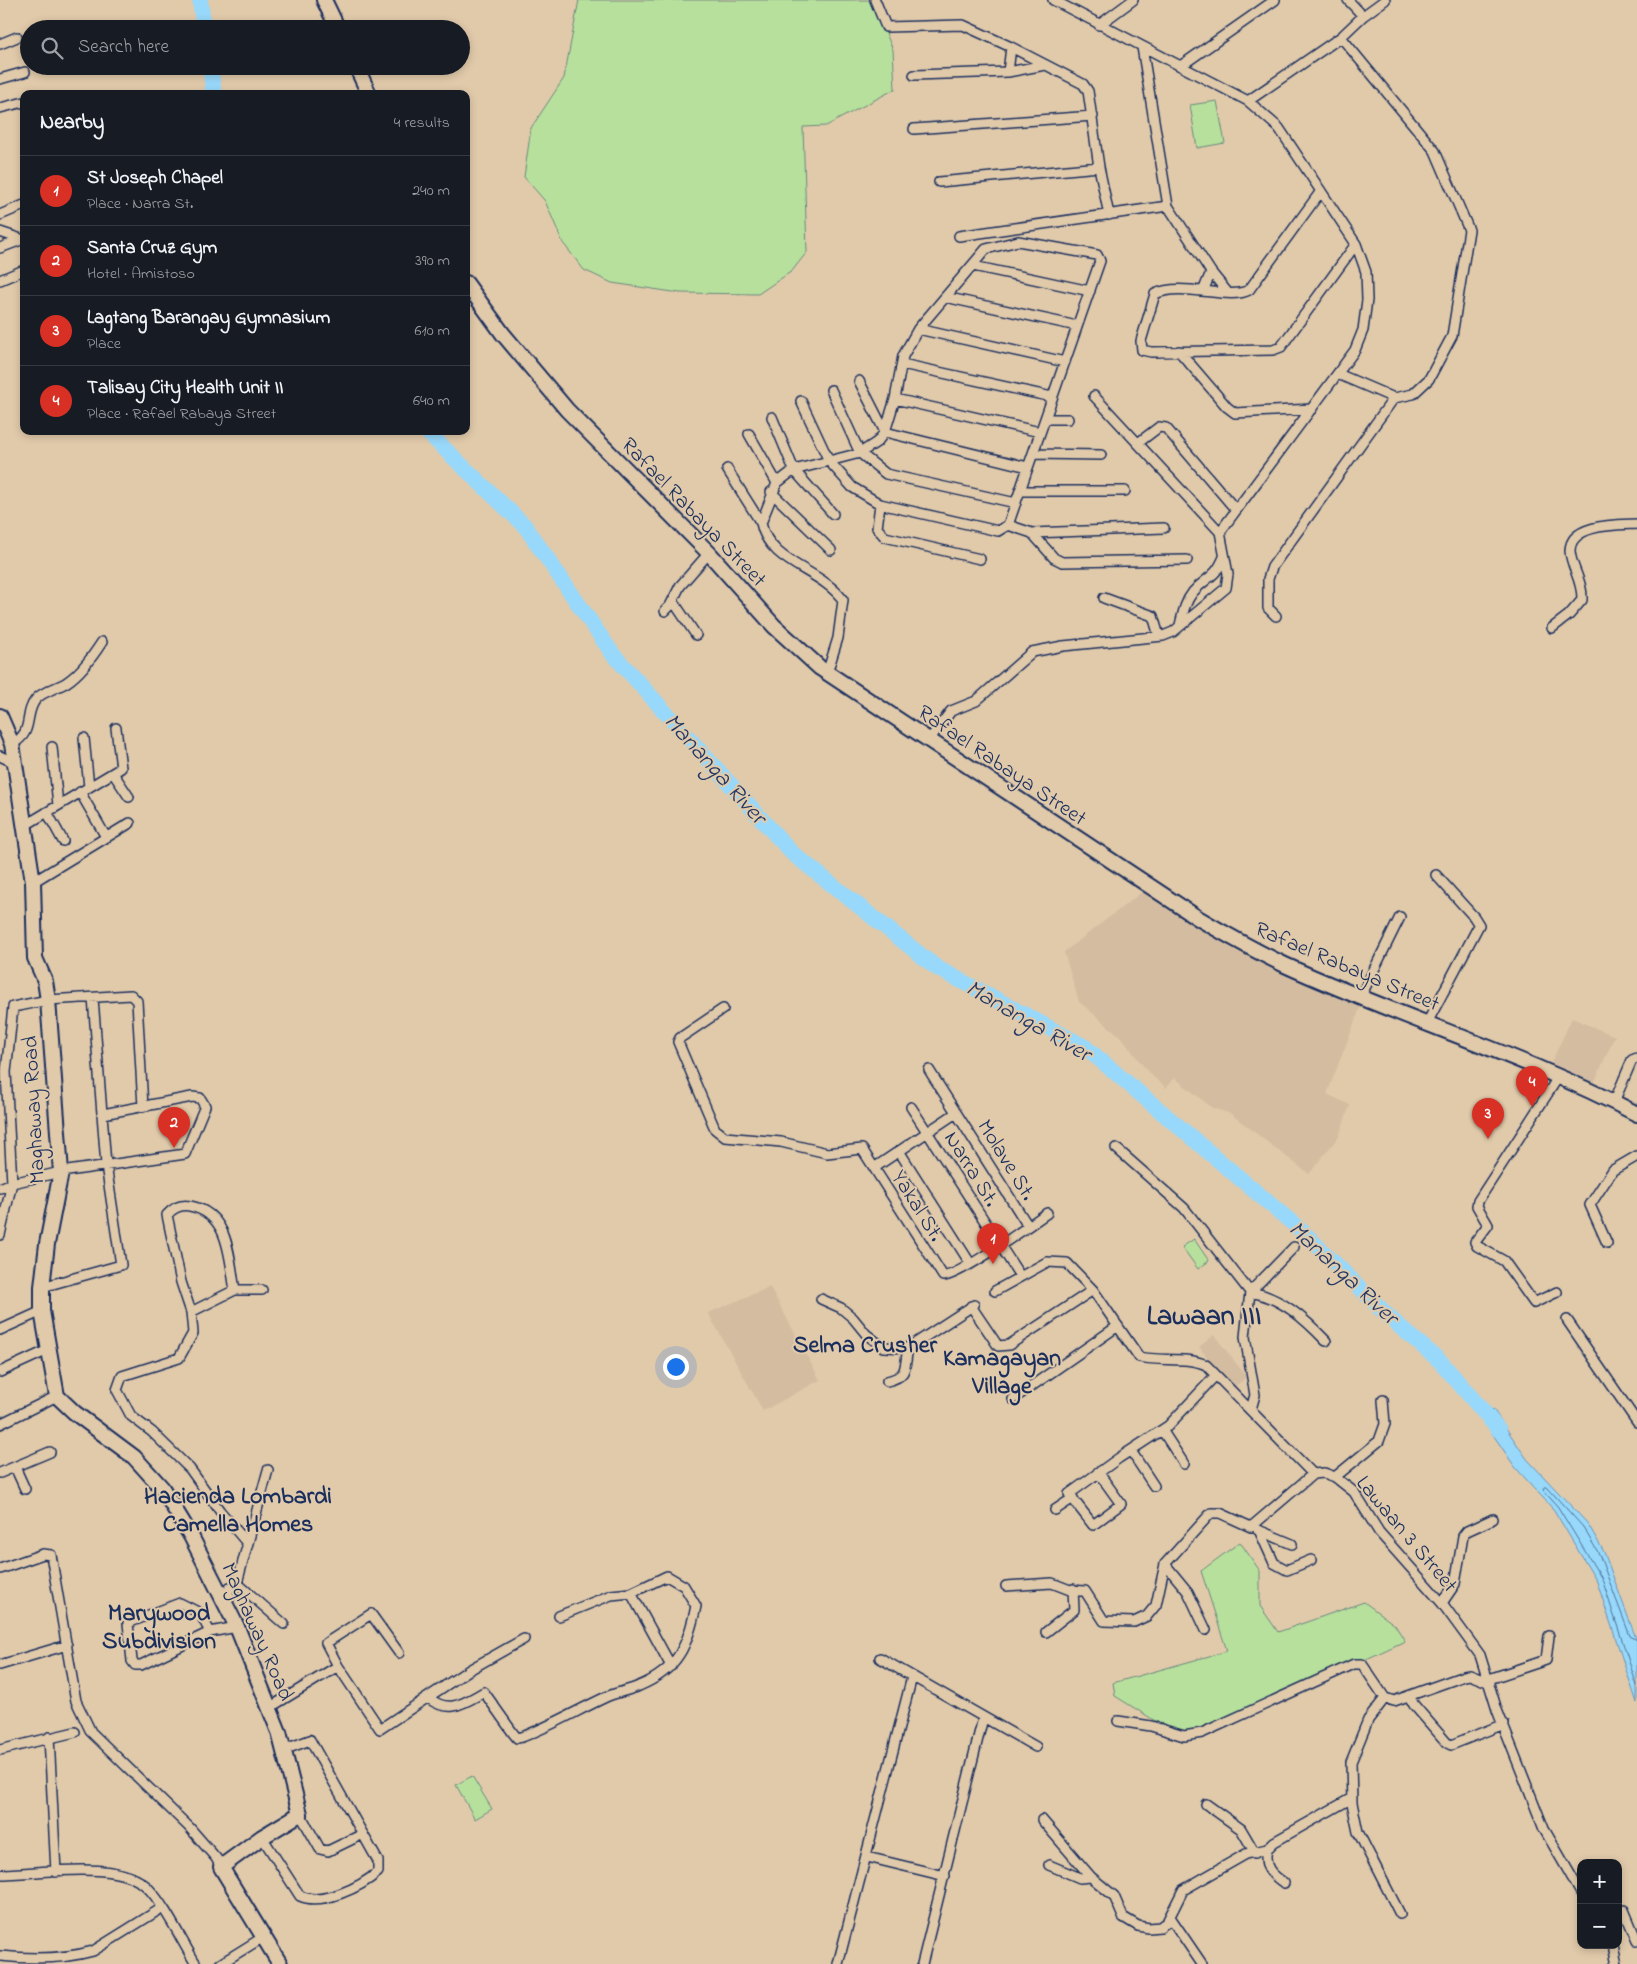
<!DOCTYPE html>
<html lang="en">
<head>
<meta charset="utf-8">
<style>
  body { margin:0; font-family:"Indie Flower",sans-serif; background:#242831; color:#f1f3f6 }
  .controls { position:absolute; right:15px; bottom:15px; display:grid; overflow:hidden; border-radius:10px; box-shadow:0 2px 8px #0003 }
  .controls button { width:45px; height:45px; display:grid; place-items:center; padding:0; border:0; border-bottom:1px solid #363941; background:#171b24; color:#f1f3f6; font:25px sans-serif }
  .you { position:absolute; left:675px; top:1366px; width:18px; height:18px; margin:-12px; border:4px solid #fff; border-radius:50%; background:#1a73e8; box-shadow:0 0 0 8px #1a73e833 }
  .badge { display:grid; place-items:center; width:32px; height:32px; border-radius:50%; background:#d93025; color:#fff; font-size:16px; font-weight:700 }
  .pin { position:absolute; translate:-50% -41px; filter:drop-shadow(0 1px 2px #0008) }
  .pin::after { content:''; position:absolute; top:26px; width:18px; height:15px; background:inherit; clip-path:polygon(0 0,100% 0,50% 100%) }
  .list { margin:0; padding:0; list-style:none }
  h2 { display:flex; justify-content:space-between; align-items:center; height:65px; margin:0; padding:0 20px; font-size:21px }
  h2 small { font-size:16px; font-weight:400; color:#9ea1a6 }
  .list li { display:grid; grid-template-columns:32px 1fr auto; gap:15px; align-items:center; box-sizing:border-box; height:70px; padding:0 20px; border-top:1px solid #363941 }
  .list b { display:block; font-size:19px; white-space:nowrap }
  .list p { margin:0; font-size:16px; white-space:nowrap; color:#9ea1a6 }
  .list em { font-size:16px; font-style:normal; color:#9ea1a6 }
  .icon { flex:none; width:28px; height:28px; fill:none; stroke:currentColor; stroke-width:2; stroke-linecap:round; stroke-linejoin:round }
  .map { position:relative; flex:none; width:1637px; height:1964px; overflow:hidden }
  .search { position:absolute; background:#171b24; box-shadow:0 2px 8px #0003; left:20px; top:20px; width:450px; height:55px; display:flex; align-items:center; gap:12px; box-sizing:border-box; padding:0 18px; border-radius:28px; color:#9ea1a6; font-size:19px }
  .panel { position:absolute; background:#171b24; box-shadow:0 2px 8px #0003; left:20px; top:90px; width:450px; height:345px; border-radius:10px }
  .map>svg:first-child { display:block }
  .built { fill:#d4bca1 }
  .green { fill:#b7e09c; stroke:#69887d }
  .water { fill:#98d8fa; stroke:#6694bc }
  .lines { fill:none; stroke-linecap:round; stroke-linejoin:round }
  .shore { stroke:#4d739c; stroke-width:1 }
  .river { stroke:#98d8fa; stroke-width:16 }
  .street-casing { stroke:#1b2f5e; stroke-width:12 }
  .secondary-casing { stroke:#1b2f5e; stroke-width:18 }
  .street { stroke:#e1caaa; stroke-width:9 }
  .secondary { stroke:#e1caaa; stroke-width:14 }
  .labels { text-anchor:middle; stroke-width:4; stroke-linejoin:round; paint-order:stroke }
  .street-label { font-size:22px; fill:#1b2f5e; stroke:#e1caaa }
  .water-label { font-size:24px; font-style:italic; fill:#213766; stroke:#e1caaa }
  .neighbourhood-label { font-size:24px; font-weight:bold; fill:#1b2f5e; stroke:#e1caaa }
  .district-label { font-size:28px; font-weight:bold; fill:#1b2f5e; stroke:#e1caaa }
</style>
</head>
<body>
<div class="map">
<svg width="1637" height="1964" viewBox="0 0 1637 1964">
  <rect width="100%" height="100%" fill="#e1caaa"/>
  <filter id="ink" filterUnits="userSpaceOnUse"><feTurbulence type="fractalNoise" baseFrequency=".02" numOctaves="2"/><feDisplacementMap in="SourceGraphic" scale="10" xChannelSelector="R" yChannelSelector="G"/><feConvolveMatrix kernelMatrix="1 2 1 2 8 2 1 2 1" color-interpolation-filters="sRGB"/></filter>
  <g filter="url(#ink)">
    <path class="built" d="M 1142,892 L 1230,947 L 1278,971 L 1361,1006 L 1327,1094 L 1350,1105 L 1339,1136 L 1309,1174 L 1231,1114 L 1212,1108 L 1175,1078 L 1166,1088 L 1148,1072 L 1120,1036 L 1079,1002 L 1064,952 Z
      M 1572,1018 L 1615,1036 L 1594,1083 L 1551,1063 Z
      M 770,1287 L 820,1380 L 763,1411 L 708,1313 Z
      M 1214,1335 L 1247,1377 L 1232,1389 L 1199,1347 Z"/>
    <path class="green" d="M 579,0 L 872,0 L 893,50 L 895,89 L 826,126 L 803,127 L 807,252 L 792,271 L 758,294 L 680,293 L 612,283 L 584,270 L 563,243 L 545,201 L 524,177 L 531,128 L 564,78 Z
      M 1217,101 L 1225,143 L 1197,148 L 1190,105 Z
      M 1194,1239 L 1209,1261 L 1198,1269 L 1182,1247 Z
      M 1240,1542 L 1260,1571 L 1260,1606 L 1278,1632 L 1364,1602 L 1395,1625 L 1405,1641 L 1210,1732 L 1186,1740 L 1115,1696 L 1113,1683 L 1227,1651 L 1201,1571 Z
      M 472,1776 L 492,1809 L 475,1819 L 456,1785 Z"/>
    <path class="water" d="M 1493,1409 L 1527,1459 L 1588,1524 L 1604,1552 L 1637,1641 L 1637,1703 L 1597,1582 L 1554,1510 L 1515,1467 L 1481,1417 Z"/>
    <g class="lines">
      <path class="shore" d="M 1637,1640 L 1630,1636 L 1599,1554 L 1583,1527 L 1547,1487 L 1544,1487 L 1543,1490 L 1558,1507 L 1602,1579 L 1637,1686"/>
      <path class="river" d="M 200,0 L 204,29
        M 210,66 L 214,94
        M 426,431 L 525,526 L 612,653 L 792,853 L 937,968 L 1085,1047 L 1303,1232 L 1392,1320 L 1441,1362 L 1499,1430"/>
      <g class="street-casing">
        <path id="street" d="M 875,0 L 886,27 L 963,25 L 1011,47 L 1083,84 L 1088,91 L 1099,167 L 1109,215
          M 1053,0 L 1248,101 L 1279,128 L 1356,244 L 1366,272 L 1367,300 L 1363,330 L 1355,350 L 1220,532
          M 1348,0 L 1363,16
          M 1099,25 L 1133,0
          M 0,44 L 17,37
          M 1142,47 L 1168,206 L 1211,272
          M 1182,65 L 1275,0
          M 1008,72 L 1011,47
          M 914,75 L 1008,72 L 1045,65
          M 0,79 L 25,72
          M 1248,101 L 1341,37 L 1363,16 L 1385,0
          M 0,108 L 24,102
          M 914,129 L 1093,116
          M 939,182 L 1099,167
          M 1321,191 L 1249,290 C 1229,301 1182,281 1155,294 L 1141,341 L 1142,350 L 1151,352 L 1273,350 L 1281,347 L 1356,244
          M 0,215 L 24,205
          M 0,232 L 24,240
          M 959,236 L 1168,206
          M 0,248 L 24,239
          M 973,266 L 1090,291
          M 0,280 L 24,270
          M 1204,289 L 1211,272 L 1228,293
          M 945,297 L 1077,326
          M 918,329 L 1065,362
          M 1179,351 L 1227,407 L 1235,413 L 1312,409
          M 902,364 L 1052,397
          M 1338,374 L 1394,398 L 1413,394 L 1429,379 L 1452,336 L 1469,230 L 1435,151 L 1341,37
          M 859,381 L 885,432 L 1028,467
          M 831,390 L 860,453 L 886,474 L 1016,503
          M 895,399 L 1040,432
          M 772,417 L 794,470 L 833,514
          M 1045,419 L 1068,419
          M 749,434 L 777,483
          M 1138,443 L 1159,427 L 1166,428 L 1236,510
          M 1033,454 L 1101,455
          M 727,469 L 761,523 C 769,564 821,569 843,600 L 838,638 L 827,673
          M 1020,491 L 1125,491
          M 771,492 L 831,550
          M 880,504 L 877,528 L 885,537 L 980,559
          M 761,523 L 777,483 L 794,470 L 860,453 L 877,442 L 885,432 L 895,399 L 903,356 L 918,329 L 986,249 L 1018,241 L 1097,255 L 1100,261 L 1008,525 L 998,531 L 880,504 L 852,487 L 829,461 L 801,401
          M 1008,525 L 1032,533 L 1164,528
          M 1032,533 L 1054,558 L 1062,562 L 1187,560
          M 1104,598 L 1153,616 L 1159,636
          M 673,601 L 696,635
          M 665,611 L 670,606 L 680,586 L 709,553
          M 1276,616 L 1268,608 L 1268,579 L 1272,567 L 1394,398
          M 1180,625 C 1183,613 1185,602 1193,592 C 1207,576 1215,579 1224,557
          M 1552,628 L 1569,615 L 1582,600 C 1583,581 1571,567 1570,551 C 1570,523 1619,525 1637,524
          M 84,738 L 89,787
          M 929,740 L 951,711 L 976,701 L 1032,652 L 1063,646 L 1163,636 L 1173,632 L 1226,588 L 1228,574 L 1220,532 L 1094,396
          M 12,744 C 35,732 23,715 36,699 C 43,691 58,688 67,682 C 82,672 93,656 102,642
          M 52,747 L 58,805
          M 0,756 L 15,763
          M 113,773 L 129,797
          M 80,792 L 106,837
          M 47,812 L 63,841
          M 24,826 L 121,768 L 116,728
          M 33,882 L 130,823
          M 1361,996 L 1400,917
          M 723,1009 L 680,1038 L 678,1042 L 715,1129 L 725,1137 L 781,1142 L 827,1153 L 862,1149 L 943,1276 C 958,1277 1030,1225 1047,1213
          M 1427,1023 L 1479,925 L 1474,917 L 1436,875
          M 929,1070 L 1028,1226
          M 1614,1102 L 1632,1060 L 1637,1058
          M 911,1107 L 1020,1276
          M 1116,1148 L 1184,1208 L 1250,1292 C 1281,1297 1305,1319 1326,1341
          M 899,1151 L 970,1263
          M 874,1168 L 956,1113
          M 0,1188 L 12,1183 L 61,1172 L 185,1154 L 205,1106 L 200,1098 L 192,1097 L 103,1114
          M 0,1235 L 12,1183 L 6,1072 L 13,1007 L 48,1000 L 131,995 L 137,1001 L 143,1107
          M 1607,1243 L 1590,1205 L 1613,1170 L 1637,1156
          M 42,1287 L 121,1265 L 106,1165 L 93,998
          M 235,1290 C 229,1258 230,1214 190,1206 C 180,1204 173,1208 167,1215 L 181,1282 L 191,1312 L 193,1333 L 179,1358 L 122,1376 L 117,1390 L 131,1416 L 152,1432 L 190,1469 L 220,1511 L 247,1543
          M 995,1291 L 1047,1262 L 1067,1263 L 1093,1290 L 1139,1357 C 1161,1362 1186,1356 1206,1365 L 1313,1474 L 1324,1473 L 1335,1477 L 1354,1492 L 1379,1532 L 1442,1603 L 1480,1655 L 1497,1710 L 1544,1829 L 1581,1893
          M 1557,1292 L 1534,1303 L 1504,1261 L 1477,1246 L 1475,1242 L 1488,1225 L 1477,1206 L 1478,1201 L 1559,1076
          M 821,1299 L 841,1308 L 853,1318 L 866,1334 L 883,1347 L 908,1348 L 974,1305
          M 971,1306 L 998,1346 L 1009,1345 L 1093,1290
          M 191,1312 L 235,1290 L 262,1290
          M 1567,1320 L 1637,1422
          M 0,1330 L 42,1311
          M 0,1372 L 48,1350
          M 887,1381 C 909,1376 904,1367 908,1348
          M 1013,1399 L 1118,1326
          M 1251,1409 L 1255,1395 L 1245,1337 L 1250,1292 L 1294,1247
          M 0,1424 L 57,1396
          M 1162,1430 L 1184,1464
          M 1131,1451 L 1154,1486
          M 15,1467 L 25,1489
          M 1098,1472 L 1121,1504 L 1093,1525 L 1069,1494 L 1119,1458 L 1168,1426 L 1215,1376
          M 0,1473 L 50,1452
          M 1335,1477 L 1379,1441 L 1385,1424 L 1383,1400
          M 1055,1510 L 1073,1498
          M 1258,1530 L 1292,1544
          M 1259,1530 L 1274,1563 L 1287,1570 L 1311,1560
          M 1165,1564 L 1188,1592 L 1206,1630
          M 0,1569 L 43,1554 L 51,1555 L 76,1701 L 91,1732 L 189,1827 L 216,1858 L 221,1867
          M 237,1583 L 284,1624
          M 1006,1586 L 1052,1583 L 1070,1590 L 1085,1591 L 1104,1621 L 1134,1622 L 1147,1616 L 1156,1605 L 1165,1564 L 1211,1513 L 1220,1513 L 1251,1527 L 1313,1474
          M 631,1593 L 671,1666
          M 230,1597 L 228,1593 L 230,1587 L 235,1587 L 237,1583 L 268,1470
          M 1442,1603 L 1455,1584 L 1463,1536 L 1467,1531 L 1493,1519
          M 210,1632 L 200,1613 L 180,1603 L 128,1623 L 132,1661 L 135,1665 L 141,1665 L 210,1632 L 237,1627
          M 1046,1632 L 1074,1610 L 1073,1589
          M 399,1653 L 371,1614 L 326,1643 L 338,1666 L 380,1729 L 469,1670 L 524,1639
          M 880,1658 L 1036,1747
          M 0,1665 L 67,1645
          M 1489,1679 L 1546,1660 L 1549,1636
          M 1409,1696 L 1414,1705 L 1447,1743 L 1451,1745 L 1504,1724
          M 428,1698 C 450,1714 462,1704 484,1692 L 513,1733 L 517,1738 L 522,1737 C 551,1726 578,1710 606,1697 C 617,1692 628,1691 639,1686 C 678,1670 688,1645 696,1606 L 684,1586 L 667,1576 L 631,1593 L 611,1595 L 559,1616
          M 1385,1698 L 1368,1720 L 1351,1762 L 1352,1803 L 1358,1832 L 1400,1914
          M 269,1708 L 338,1666
          M 1118,1721 L 1151,1726 L 1184,1736 L 1202,1733 L 1354,1664 L 1362,1664 L 1385,1698 L 1394,1701 L 1464,1676 L 1470,1675 L 1490,1683
          M 49,1737 L 56,1872
          M 0,1750 L 75,1732
          M 1206,1804 L 1241,1829 L 1255,1853
          M 300,1814 L 320,1849 L 328,1851 L 363,1834
          M 1042,1820 L 1091,1877 L 1114,1896 L 1123,1917 L 1138,1926 L 1149,1928 L 1160,1927 L 1167,1922 L 1183,1890 L 1246,1854 L 1267,1849 L 1274,1842 L 1352,1798
          M 262,1837 L 300,1896 C 322,1906 361,1887 378,1872 L 378,1861 L 310,1740 L 283,1750
          M 1267,1849 C 1263,1867 1271,1874 1284,1883
          M 867,1857 L 945,1876
          M 1049,1865 L 1080,1878 L 1091,1877
          M 0,1874 C 39,1874 121,1858 149,1889 C 166,1907 182,1942 196,1964
          M 1624,1910 L 1637,1941
          M 1170,1917 L 1202,1964
          M 1613,1945 L 1617,1964
          M 0,1956 C 29,1959 65,1959 93,1951 L 162,1908
          M 220,1964 L 265,1936
          M 838,1964 L 912,1677
          M 922,1964 L 983,1718"/>
      </g>
      <g class="secondary-casing">
        <path id="secondary" d="M 324,0 L 338,29
          M 356,66 L 369,94
          M 466,283 L 503,334 L 567,410 L 709,553 L 774,626 L 820,668 L 1198,918 C 1227,935 1255,951 1285,965 C 1401,1018 1524,1055 1637,1114
          M 0,716 L 12,744 L 33,882 L 35,958 L 45,981 L 48,1000 L 61,1172 L 47,1244 L 42,1287 L 42,1311 L 57,1396 L 75,1413 L 134,1457 L 162,1488 L 191,1536 L 237,1627 L 279,1732 L 300,1814 L 262,1837 L 221,1867 L 280,1964"/>
      </g>
      <use href="#street" class="street"/>
      <use href="#secondary" class="secondary"/>
    </g>
  </g>
  <g class="labels">
    <g class="street-label">
      <text transform="translate(695 511) rotate(46)" y="8">Rafael Rabaya Street</text>
      <text transform="translate(1003 764) rotate(34)" y="8">Rafael Rabaya Street</text>
      <text transform="translate(1348 965) rotate(23)" y="8">Rafael Rabaya Street</text>
      <text transform="translate(32 1110) rotate(-93)" y="8">Maghaway Road</text>
      <text transform="translate(1008 1159) rotate(58)" y="8">Molave St.</text>
      <text transform="translate(973 1168) rotate(58)" y="8">Narra St.</text>
      <text transform="translate(919 1205) rotate(58)" y="8">Yakal St.</text>
      <text transform="translate(1408 1533) rotate(50)" y="8">Lawaan 3 Street</text>
      <text transform="translate(259 1631) rotate(66)" y="8">Maghaway Road</text>
    </g>
    <g class="water-label">
      <text transform="translate(716 768) rotate(48)" y="8">Mananga River</text>
      <text transform="translate(1029 1020) rotate(30)" y="8">Mananga River</text>
      <text transform="translate(1344 1272) rotate(43)" y="8">Mananga River</text>
    </g>
    <g class="neighbourhood-label">
      <text x="865" y="1352">Selma Crusher</text>
      <text x="1002" y="1365">Kamagayan<tspan x="1002" dy="28">Village</tspan></text>
      <text x="238" y="1503">Hacienda Lombardi<tspan x="238" dy="28">Camella Homes</tspan></text>
      <text x="159" y="1620">Marywood<tspan x="159" dy="28">Subdivision</tspan></text>
    </g>
    <g class="district-label">
      <text x="1204" y="1324">Lawaan III</text>
    </g>
  </g>
</svg>
<div class="controls">
<button>+</button>
<button>−</button>
</div>
<div class="you"></div>
<div class="pin badge" style="left:993px;top:1264px">1</div>
<div class="pin badge" style="left:174px;top:1148px">2</div>
<div class="pin badge" style="left:1488px;top:1139px">3</div>
<div class="pin badge" style="left:1532px;top:1107px">4</div>
<div class="search"><svg class="icon" aria-label="search" viewBox="0 0 24 24"><circle cx="10" cy="10" r="6"/><path d="M15 15l6 6"/></svg>Search here</div>
<section class="panel">
<h2>Nearby<small>4 results</small></h2>
<ul class="list">
<li><span class="badge">1</span><div><b>St Joseph Chapel</b><p>Place · Narra St.</p></div><em>240 m</em></li>
<li><span class="badge">2</span><div><b>Santa Cruz Gym</b><p>Hotel · Amistoso</p></div><em>390 m</em></li>
<li><span class="badge">3</span><div><b>Lagtang Barangay Gymnasium</b><p>Place</p></div><em>610 m</em></li>
<li><span class="badge">4</span><div><b>Talisay City Health Unit II</b><p>Place · Rafael Rabaya Street</p></div><em>640 m</em></li>
</ul>
</section>
</div>
</body>
</html>
